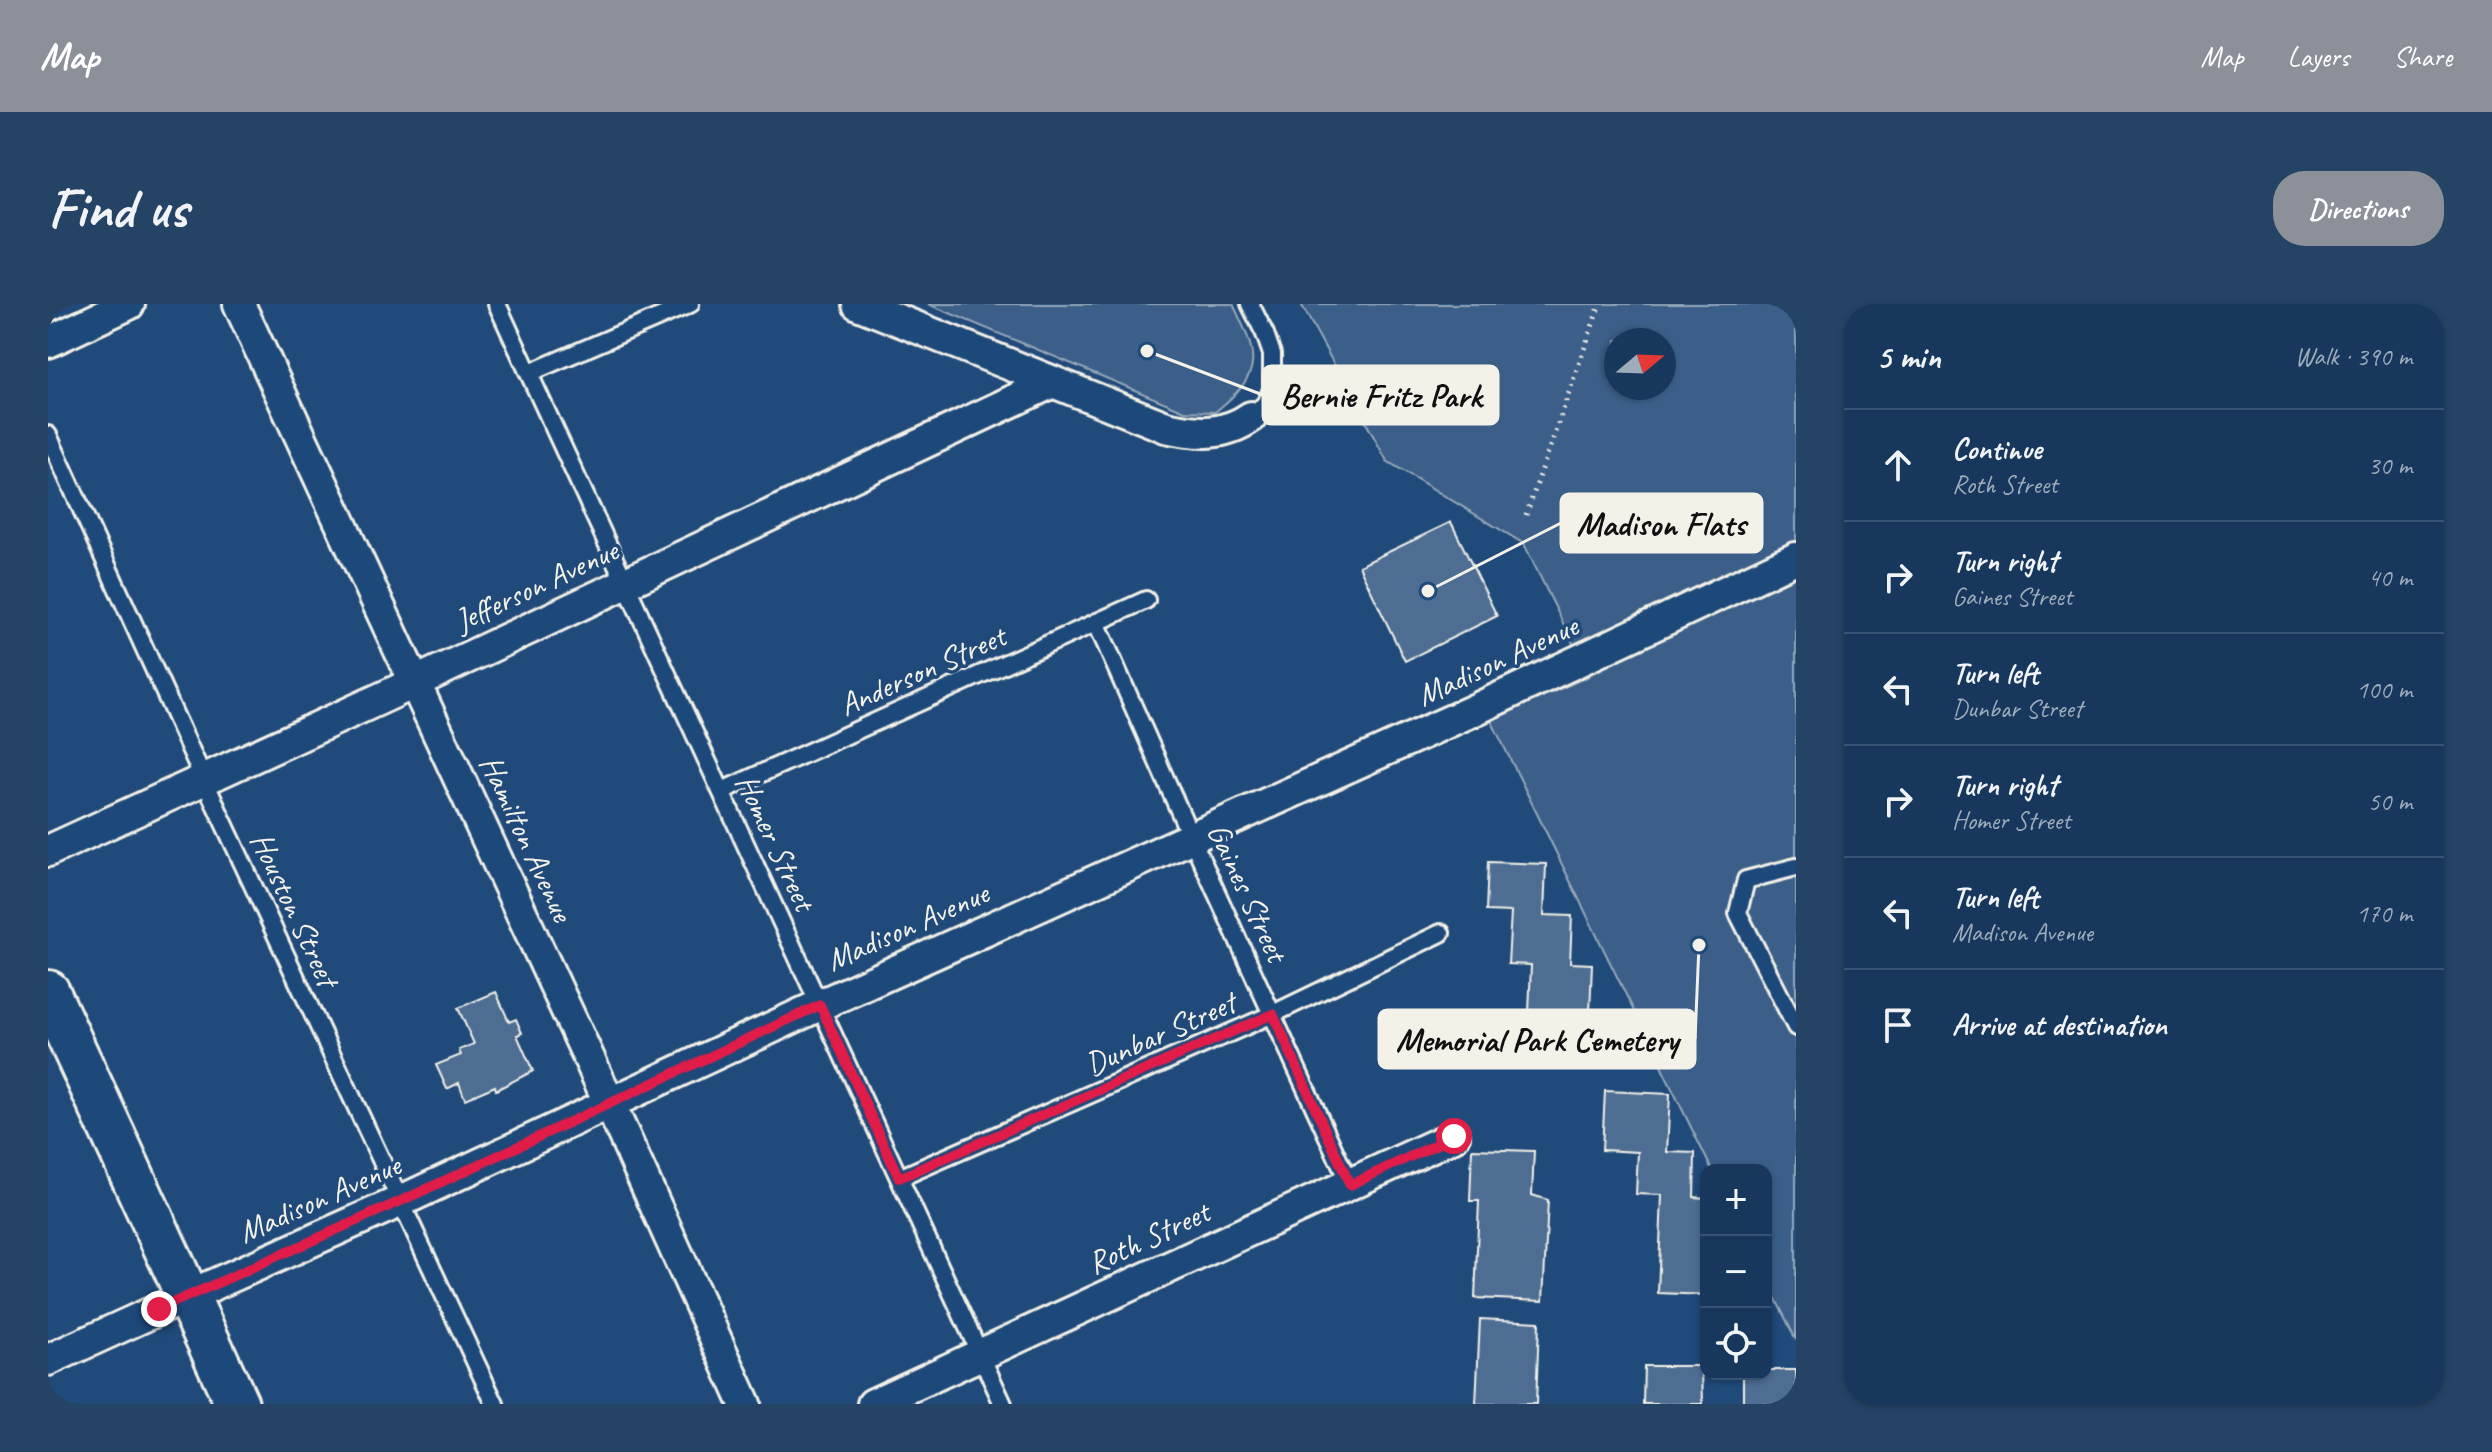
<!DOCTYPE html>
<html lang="en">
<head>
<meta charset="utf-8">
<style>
  body { margin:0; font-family:Caveat,sans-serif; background:#244365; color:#f1f3f6 }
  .controls { position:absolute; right:24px; bottom:24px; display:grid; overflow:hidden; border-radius:16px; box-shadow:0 2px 6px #0004 }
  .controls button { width:72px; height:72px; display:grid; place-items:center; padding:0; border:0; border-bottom:2px solid #365272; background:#17385c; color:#f1f3f6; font:40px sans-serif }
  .compass { position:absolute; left:1556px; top:24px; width:72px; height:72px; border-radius:50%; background:#17385c; box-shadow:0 2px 6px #0004; rotate:71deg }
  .stop { position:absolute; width:24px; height:24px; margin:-18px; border:6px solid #e11d48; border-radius:50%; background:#fff }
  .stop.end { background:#e11d48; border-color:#fff; box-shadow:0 2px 8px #0008 }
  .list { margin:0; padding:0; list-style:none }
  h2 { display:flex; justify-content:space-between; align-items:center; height:104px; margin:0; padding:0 32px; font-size:34px }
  h2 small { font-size:26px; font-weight:400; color:#9eacbb }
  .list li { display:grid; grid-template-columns:52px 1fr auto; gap:24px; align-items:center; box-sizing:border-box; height:112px; padding:0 32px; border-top:2px solid #365272 }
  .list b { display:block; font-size:30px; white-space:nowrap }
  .list p { margin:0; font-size:26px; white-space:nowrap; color:#9eacbb }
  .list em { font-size:26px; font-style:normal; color:#9eacbb }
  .icon { flex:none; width:44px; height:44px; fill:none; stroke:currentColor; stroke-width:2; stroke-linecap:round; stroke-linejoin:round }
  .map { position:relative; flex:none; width:1748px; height:1100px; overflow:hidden; border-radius:32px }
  header { display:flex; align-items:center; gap:48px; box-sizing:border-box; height:112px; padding:0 40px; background:#8c9099; color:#fff }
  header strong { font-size:38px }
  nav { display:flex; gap:44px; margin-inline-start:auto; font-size:28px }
  .intro { display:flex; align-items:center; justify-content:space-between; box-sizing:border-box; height:192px; padding:0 48px }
  h1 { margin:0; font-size:56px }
  .button { padding:20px 36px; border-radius:32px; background:#8c9099; color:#fff; font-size:28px; font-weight:700 }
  main { display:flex; gap:48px; padding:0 48px }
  aside { flex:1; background:#17385c; border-radius:32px; box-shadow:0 2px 6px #0004 }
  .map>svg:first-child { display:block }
  .green { fill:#3a5f88; stroke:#97a8b8; stroke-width:2; fill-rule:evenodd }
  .building { fill:#4d6e92; stroke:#f4f1e8; stroke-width:2 }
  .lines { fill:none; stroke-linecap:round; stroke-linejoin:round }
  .lane-casing { stroke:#f4f1e8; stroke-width:22 }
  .street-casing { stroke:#f4f1e8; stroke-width:36 }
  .secondary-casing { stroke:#f4f1e8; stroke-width:48 }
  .path { stroke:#f4f1e8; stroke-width:5; stroke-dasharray:2 6; stroke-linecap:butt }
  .lane { stroke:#1f4a7a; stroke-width:16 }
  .street { stroke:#1f4a7a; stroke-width:30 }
  .secondary { stroke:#1f4a7a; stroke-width:42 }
  .route { stroke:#e11d48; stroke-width:10 }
  .labels { text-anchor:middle; stroke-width:7; stroke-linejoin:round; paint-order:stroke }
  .street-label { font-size:32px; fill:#f4f1e8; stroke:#1f4a7a }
  .leader { fill:none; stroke:#f4f1e8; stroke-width:3 }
  .callout-dot { fill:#f4f1e8; stroke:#1f4a7a; stroke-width:3 }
  .callout { fill:#f4f1e8; stroke:#f4f1e8; stroke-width:3 }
  .callout-label { font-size:34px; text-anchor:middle; font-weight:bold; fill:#111 }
</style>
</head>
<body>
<header>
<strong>Map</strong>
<nav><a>Map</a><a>Layers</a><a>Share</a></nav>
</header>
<div class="intro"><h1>Find us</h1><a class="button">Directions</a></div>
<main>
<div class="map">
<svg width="1748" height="1100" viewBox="0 0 1748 1100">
  <rect width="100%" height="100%" fill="#1f4a7a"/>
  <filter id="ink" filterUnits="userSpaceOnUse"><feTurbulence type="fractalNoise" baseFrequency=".0125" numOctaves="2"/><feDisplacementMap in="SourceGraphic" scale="16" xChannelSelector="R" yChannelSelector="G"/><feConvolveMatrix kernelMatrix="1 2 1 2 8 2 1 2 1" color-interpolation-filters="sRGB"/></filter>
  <g filter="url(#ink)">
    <path class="green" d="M 880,0 L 1185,0 C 1211,54 1216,68 1167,108 L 1137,107 Z
      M 1253,0 L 1748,0 L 1748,1036 L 1718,975 L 1718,866 L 1664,866 L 1443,416 L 1541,372 L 1476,240 L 1339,157 ZM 1568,36 L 1616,36 L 1616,84 L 1568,84 Z"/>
    <path class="building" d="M 1403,218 L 1449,312 L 1357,357 L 1311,262 Z
      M 1440,558 L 1498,560 L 1496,611 L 1524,612 L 1522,659 L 1544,660 L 1540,759 L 1479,756 L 1483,661 L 1460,660 L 1463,608 L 1438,607 Z
      M 448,688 L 461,718 L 468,715 L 474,729 L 469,731 L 485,767 L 448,786 L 447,782 L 417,795 L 411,779 L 399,785 L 388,761 L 413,751 L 411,746 L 426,740 L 410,704 Z
      M 1557,787 L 1622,790 L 1619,848 L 1647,849 L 1646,893 L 1658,894 L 1658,991 L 1610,989 L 1614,891 L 1588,890 L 1590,848 L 1554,846 Z
      M 1424,845 L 1486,847 L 1484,891 L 1500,896 L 1495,997 L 1427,994 L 1431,897 L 1422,897 Z
      M 1432,1015 L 1491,1018 L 1488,1100 L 1428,1100 Z
      M 1596,1062 L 1654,1062 L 1655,1100 L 1595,1100 Z
      M 1718,1066 L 1748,1066 L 1748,1100 L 1695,1100 L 1695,1070 L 1718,1070 Z"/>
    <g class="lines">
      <g class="lane-casing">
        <path id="lane" d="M 449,0 L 955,1100
          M 1202,0 L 1217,30 L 1224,50 L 1224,85 L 1219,98 L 1203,113
          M 481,69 L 642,0
          M 0,131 L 168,502 L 447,1100
          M 1048,318 L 1143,533 L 1302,881
          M 674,487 L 1098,296
          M 1748,563 L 1698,576 L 1690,609 L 1748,723
          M 851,874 L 1225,710 L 1393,629"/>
      </g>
      <g class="street-casing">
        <path id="street" d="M 191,0 L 545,763 L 697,1100
          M 810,0 L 1118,123 C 1149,130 1176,132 1203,113
          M 0,38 L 81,0
          M 0,547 L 338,392 L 1005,78
          M 0,1056 L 140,992 L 353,897 L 772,701 L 1424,407 L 1748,254
          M 825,1100 L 1406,832"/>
      </g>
      <g class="secondary-casing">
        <path id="secondary" d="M 0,688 L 189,1100"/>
      </g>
      <path class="path" d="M 1478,211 L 1552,0"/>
      <use href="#lane" class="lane"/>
      <use href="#street" class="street"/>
      <use href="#secondary" class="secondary"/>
    </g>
  </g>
  <g class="lines" filter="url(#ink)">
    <path class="route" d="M 111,1005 L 353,897 L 772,701 L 851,874 L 1225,710 L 1302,881 L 1406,832"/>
  </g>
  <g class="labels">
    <g class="street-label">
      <text transform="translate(488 281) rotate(-25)" y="11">Jefferson Avenue</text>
      <text transform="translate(1449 356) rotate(-25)" y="11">Madison Avenue</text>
      <text transform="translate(874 366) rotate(-24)" y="11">Anderson Street</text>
      <text transform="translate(479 534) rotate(65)" y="11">Hamilton Avenue</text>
      <text transform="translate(728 538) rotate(65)" y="11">Homer Street</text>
      <text transform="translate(1200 588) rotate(65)" y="11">Gaines Street</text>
      <text transform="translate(247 605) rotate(65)" y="11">Houston Street</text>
      <text transform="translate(859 622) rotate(-24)" y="11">Madison Avenue</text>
      <text transform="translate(1112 729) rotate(-24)" y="11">Dunbar Street</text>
      <text transform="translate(271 894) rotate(-24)" y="11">Madison Avenue</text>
      <text transform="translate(1100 933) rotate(-25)" y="11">Roth Street</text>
    </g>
  </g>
  <path class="leader" d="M1099 47L1215 91M1380 287L1513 219M1651 641L1647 735"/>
  <g class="callout-dot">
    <circle cx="1099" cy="47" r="8"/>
    <circle cx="1380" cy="287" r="8"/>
    <circle cx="1651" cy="641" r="8"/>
  </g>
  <g class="callout">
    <rect x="1215" y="62" width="235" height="58" rx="8"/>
    <rect x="1513" y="190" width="201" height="58" rx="8"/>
    <rect x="1331" y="706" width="316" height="58" rx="8"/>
  </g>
  <g class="callout-label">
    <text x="1333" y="103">Bernie Fritz Park</text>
    <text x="1613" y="231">Madison Flats</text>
    <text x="1489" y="747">Memorial Park Cemetery</text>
  </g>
</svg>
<div class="controls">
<button>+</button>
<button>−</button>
<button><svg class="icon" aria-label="locate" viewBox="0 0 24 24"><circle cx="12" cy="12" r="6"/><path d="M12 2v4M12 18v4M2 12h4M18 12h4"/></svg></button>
</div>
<svg class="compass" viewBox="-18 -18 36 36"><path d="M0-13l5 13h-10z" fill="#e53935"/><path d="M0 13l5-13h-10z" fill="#9eacbb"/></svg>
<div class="stop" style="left:1406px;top:832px"></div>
<div class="stop end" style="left:111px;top:1005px"></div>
</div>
<aside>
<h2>5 min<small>Walk · 390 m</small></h2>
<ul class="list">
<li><svg class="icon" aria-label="ahead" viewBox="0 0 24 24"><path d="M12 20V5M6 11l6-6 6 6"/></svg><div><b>Continue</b><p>Roth Street</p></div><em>30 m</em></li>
<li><svg class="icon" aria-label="right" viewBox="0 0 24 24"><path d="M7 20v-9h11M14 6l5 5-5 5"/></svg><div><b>Turn right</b><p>Gaines Street</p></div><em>40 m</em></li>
<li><svg class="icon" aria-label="left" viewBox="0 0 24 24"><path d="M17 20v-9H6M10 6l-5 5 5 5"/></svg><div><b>Turn left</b><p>Dunbar Street</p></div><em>100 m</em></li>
<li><svg class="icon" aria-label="right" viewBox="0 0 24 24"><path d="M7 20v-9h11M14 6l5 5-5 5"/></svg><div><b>Turn right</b><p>Homer Street</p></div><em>50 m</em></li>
<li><svg class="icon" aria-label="left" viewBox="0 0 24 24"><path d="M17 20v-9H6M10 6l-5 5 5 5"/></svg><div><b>Turn left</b><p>Madison Avenue</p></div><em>170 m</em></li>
<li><svg class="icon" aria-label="arrive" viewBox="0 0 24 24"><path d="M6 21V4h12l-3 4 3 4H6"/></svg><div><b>Arrive at destination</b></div></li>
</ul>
</aside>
</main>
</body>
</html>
